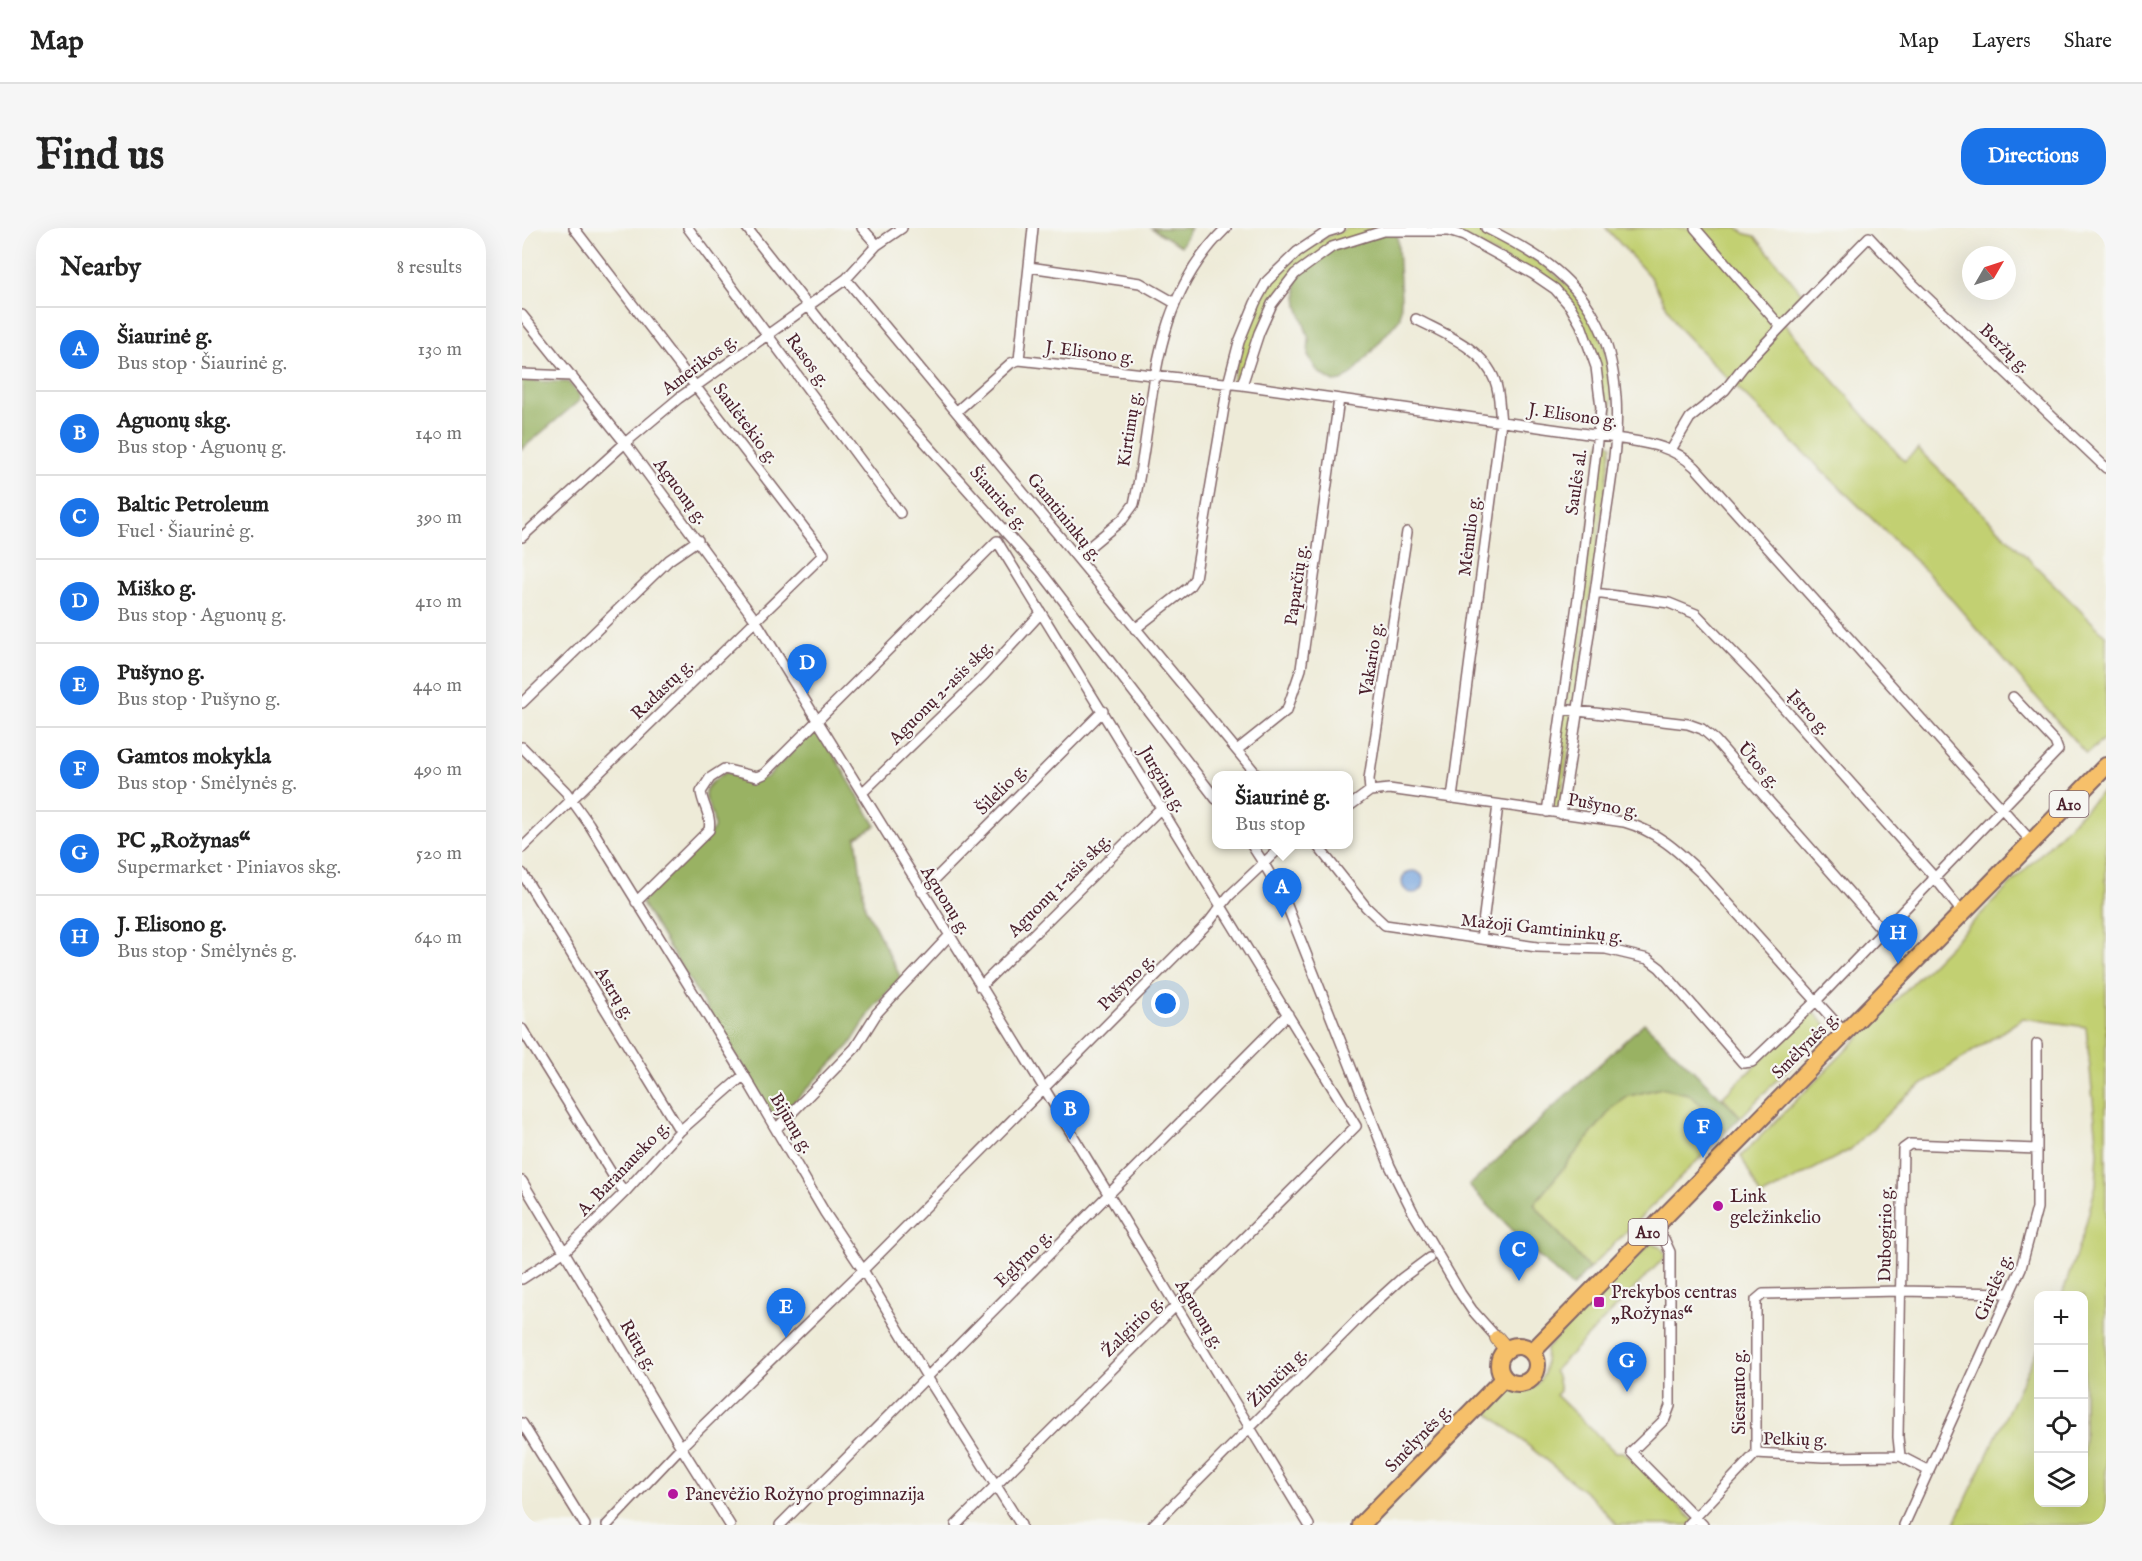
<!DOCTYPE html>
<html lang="en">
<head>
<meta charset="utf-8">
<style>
  body { margin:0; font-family:"IM FELL English",serif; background:#f6f6f6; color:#222 }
  .controls { position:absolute; right:18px; bottom:18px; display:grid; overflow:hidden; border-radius:12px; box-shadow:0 6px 24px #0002 }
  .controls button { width:54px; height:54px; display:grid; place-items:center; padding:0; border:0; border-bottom:2px solid #e0e0e0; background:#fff; color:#222; font:30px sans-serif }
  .compass { position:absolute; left:1440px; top:18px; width:54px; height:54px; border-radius:50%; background:#fff; box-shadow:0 6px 24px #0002; rotate:51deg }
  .you { position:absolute; left:644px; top:776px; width:21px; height:21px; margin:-15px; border:4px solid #fff; border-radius:50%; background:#1a73e8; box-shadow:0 0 0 9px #1a73e833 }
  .badge { display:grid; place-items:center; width:39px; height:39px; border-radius:50%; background:#1a73e8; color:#fff; font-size:20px; font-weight:700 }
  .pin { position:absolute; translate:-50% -50px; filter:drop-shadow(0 2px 3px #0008) }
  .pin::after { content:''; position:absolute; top:32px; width:21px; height:18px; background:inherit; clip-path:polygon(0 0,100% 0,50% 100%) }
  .popup { position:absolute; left:690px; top:543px; width:141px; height:78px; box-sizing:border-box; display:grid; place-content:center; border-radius:12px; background:#fff; filter:drop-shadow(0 2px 4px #0005); font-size:20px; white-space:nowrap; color:#767676 }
  .popup b { font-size:22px; color:#222 }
  .popup::after { content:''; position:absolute; left:50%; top:100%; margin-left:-12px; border:12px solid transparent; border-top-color:#fff }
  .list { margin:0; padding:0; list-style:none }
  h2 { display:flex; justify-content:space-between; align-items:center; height:78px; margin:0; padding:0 24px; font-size:26px }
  h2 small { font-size:20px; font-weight:400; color:#767676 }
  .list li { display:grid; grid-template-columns:39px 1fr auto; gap:18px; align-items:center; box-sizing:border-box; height:84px; padding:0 24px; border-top:2px solid #e0e0e0 }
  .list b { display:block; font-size:22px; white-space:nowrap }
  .list p { margin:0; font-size:20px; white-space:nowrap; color:#767676 }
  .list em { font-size:20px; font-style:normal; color:#767676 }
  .icon { flex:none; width:33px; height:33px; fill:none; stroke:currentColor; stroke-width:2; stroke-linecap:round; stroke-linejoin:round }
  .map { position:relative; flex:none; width:1584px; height:1297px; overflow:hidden; border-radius:24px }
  header { display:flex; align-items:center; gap:36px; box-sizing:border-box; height:84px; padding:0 30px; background:#fff; border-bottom:2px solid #e0e0e0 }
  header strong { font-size:28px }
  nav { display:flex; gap:33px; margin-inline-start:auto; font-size:21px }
  .intro { display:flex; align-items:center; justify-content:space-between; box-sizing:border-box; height:144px; padding:0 36px }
  h1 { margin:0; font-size:42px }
  .button { padding:15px 27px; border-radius:24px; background:#1a73e8; color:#fff; font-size:21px; font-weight:700 }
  main { display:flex; gap:36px; padding:0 36px }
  aside { flex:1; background:#fff; border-radius:24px; box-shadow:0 6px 24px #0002 }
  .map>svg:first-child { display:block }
  .green { fill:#c2d072; stroke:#86784e; stroke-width:1.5 }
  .forest { fill:#99b264; stroke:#726848; stroke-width:1.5 }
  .water { fill:#73a3dd; stroke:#5e6184; stroke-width:1.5 }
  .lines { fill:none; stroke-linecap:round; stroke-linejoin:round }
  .street-casing { stroke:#836668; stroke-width:12 }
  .primary-casing { stroke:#836668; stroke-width:16 }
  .highway-casing { stroke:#836668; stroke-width:20 }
  .street { stroke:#fff; stroke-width:9 }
  .primary { stroke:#f6c06b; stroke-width:14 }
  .highway { stroke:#f6c06b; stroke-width:16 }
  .poi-dot { fill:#b5179e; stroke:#f6f6f2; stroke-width:2 }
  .labels { text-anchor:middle; stroke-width:4.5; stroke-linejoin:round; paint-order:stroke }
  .shield { fill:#f6f6f2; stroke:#7e6067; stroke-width:1.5 }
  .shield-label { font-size:16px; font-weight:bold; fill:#4a1f2b }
  .street-label { font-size:18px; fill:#4a1f2b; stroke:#f6f6f2 }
  .poi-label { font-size:18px; fill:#4a1f2b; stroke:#f6f6f2; text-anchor:start }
</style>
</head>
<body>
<header>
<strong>Map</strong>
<nav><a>Map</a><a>Layers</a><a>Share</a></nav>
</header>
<div class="intro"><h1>Find us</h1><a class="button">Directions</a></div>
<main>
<aside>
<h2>Nearby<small>8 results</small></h2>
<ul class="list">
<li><span class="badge">A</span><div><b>Šiaurinė g.</b><p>Bus stop · Šiaurinė g.</p></div><em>130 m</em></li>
<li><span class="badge">B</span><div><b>Aguonų skg.</b><p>Bus stop · Aguonų g.</p></div><em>140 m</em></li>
<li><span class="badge">C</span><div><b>Baltic Petroleum</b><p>Fuel · Šiaurinė g.</p></div><em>390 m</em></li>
<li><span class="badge">D</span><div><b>Miško g.</b><p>Bus stop · Aguonų g.</p></div><em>410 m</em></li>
<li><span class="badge">E</span><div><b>Pušyno g.</b><p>Bus stop · Pušyno g.</p></div><em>440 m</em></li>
<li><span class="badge">F</span><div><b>Gamtos mokykla</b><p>Bus stop · Smėlynės g.</p></div><em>490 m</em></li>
<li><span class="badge">G</span><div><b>PC „Rožynas“</b><p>Supermarket · Piniavos skg.</p></div><em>520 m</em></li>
<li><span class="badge">H</span><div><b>J. Elisono g.</b><p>Bus stop · Smėlynės g.</p></div><em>640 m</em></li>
</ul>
</aside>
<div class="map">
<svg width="1584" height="1297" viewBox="0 0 1584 1297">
  <rect width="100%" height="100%" fill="#f6f6f2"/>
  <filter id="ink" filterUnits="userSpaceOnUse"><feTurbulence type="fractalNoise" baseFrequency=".0167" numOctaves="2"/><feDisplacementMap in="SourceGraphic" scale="12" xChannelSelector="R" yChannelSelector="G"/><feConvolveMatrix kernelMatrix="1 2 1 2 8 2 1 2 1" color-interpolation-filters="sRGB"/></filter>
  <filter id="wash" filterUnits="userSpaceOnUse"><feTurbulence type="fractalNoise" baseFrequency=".008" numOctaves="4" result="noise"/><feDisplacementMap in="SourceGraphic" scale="24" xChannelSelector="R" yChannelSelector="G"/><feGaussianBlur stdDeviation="1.35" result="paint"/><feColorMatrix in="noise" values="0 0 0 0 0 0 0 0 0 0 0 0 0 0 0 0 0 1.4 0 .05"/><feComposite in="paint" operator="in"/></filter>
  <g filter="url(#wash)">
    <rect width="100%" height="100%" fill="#eeebd8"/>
    <path class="green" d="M 826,0 L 876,0 L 810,18 L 749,75 L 717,154 L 710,154 C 716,133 720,111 728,91 C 748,46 780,17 826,0 Z
      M 925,0 L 958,0 L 1022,37 L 1058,68 L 1081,115 L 1090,159 L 1090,203 L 1085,205 L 1081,200 L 1076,138 L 1034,59 Z
      M 1084,0 L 1215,0 L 1224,6 L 1233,8 L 1282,68 L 1259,92 L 1382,233 L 1396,221 L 1584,408 L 1584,510 L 1564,526 L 1410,349 L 1211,156 L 1156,99 L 1129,50 Z
      M 1084,213 L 1090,217 L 1053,474 L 1046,477 L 1043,475 L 1078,216 Z
      M 1044,484 L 1050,486 L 1052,489 L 1038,578 L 1033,581 L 1030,578 L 1040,488 Z
      M 1584,560 L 1584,1297 L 1432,1297 L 1516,1120 L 1516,1274 L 1562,1274 L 1562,1068 L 1540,1067 L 1562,1003 L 1574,957 L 1576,924 L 1564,799 L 1501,790 L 1386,866 L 1328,922 L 1239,969 L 1219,928 Z
      M 1287,785 L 1294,786 L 1306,799 L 1219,889 L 1201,869 Z
      M 1139,860 L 1166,866 L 1181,878 L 1204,904 L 1067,1041 L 1012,976 L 1091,879 L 1107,868 Z
      M 1128,1016 C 1137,1015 1141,1020 1144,1028 L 1032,1143 L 1035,1148 L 1038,1163 L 1034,1167 L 1093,1224 L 1102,1224 L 1176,1297 L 1095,1297 L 1070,1270 L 964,1183 L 987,1162 L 1008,1162 L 1014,1157 L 1022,1146 L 1024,1121 L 1049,1094 L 1064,1083 L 1082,1065 L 1093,1049 Z"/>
    <path class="forest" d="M 629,0 L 669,0 L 659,18 Z
      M 875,2 L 879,71 L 878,90 L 832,144 L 820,153 L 812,154 L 796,144 L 786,128 L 787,111 L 776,78 L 773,46 L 810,19 Z
      M 0,153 L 46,154 L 57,166 L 58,172 L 0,221 Z
      M 295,499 L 354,598 L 334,609 L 343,679 L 379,750 L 351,780 L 328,817 L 254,892 L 119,674 L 192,601 C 193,570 165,569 204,544 L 235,551 L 244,550 Z
      M 1122,795 L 1219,889 L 1204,904 L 1181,878 L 1166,866 L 1139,860 L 1107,868 L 1091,879 L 1012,976 L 1067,1041 L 1050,1059 L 1011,1023 L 947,958 Z"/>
    <path class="water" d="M880 654a11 11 0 1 1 22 0a11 11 0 1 1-22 0Z"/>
  </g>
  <g filter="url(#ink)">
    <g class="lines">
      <g class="street-casing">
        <path id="street" d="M 166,0 L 378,285
          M 225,0 L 320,121 L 520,345 L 694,571
          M 340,0 L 355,17
          M 964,0 C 1010,23 1048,44 1073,90 C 1086,113 1092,143 1094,169 C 1097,215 1087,263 1081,308 C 1068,401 1055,494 1039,586
          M 1173,0 L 1259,99
          M 507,39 L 618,55 L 653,75
          M 324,51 L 736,548
          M 0,87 L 103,215 L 234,393 L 522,860 L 787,1297
          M 894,91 C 922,106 961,120 973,153 C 978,165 977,180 979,194 L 930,570
          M 497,132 L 511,0
          M 0,146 L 50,148
          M 720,157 L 737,105 L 750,76 L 773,46 L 810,19 L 861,3 L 926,3 L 942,8 L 1011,46 L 1033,61 L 1048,78 L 1059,97 L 1074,139 L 1079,180 L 1057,363 L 1025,584
          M 435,183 L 489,135 L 497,132 L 720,157 L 1094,210 C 1124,215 1150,217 1173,239 L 1510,614
          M 1149,222 L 1168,190 L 1203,162 L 1221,139 L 1259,99 L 1347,9 L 1391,56 L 1584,240
          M 0,309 L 103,215 L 157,170 L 324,51 L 355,17 L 380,0
          M 555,329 L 601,291 L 612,276 C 635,176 624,79 704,0
          M 1073,365 L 1147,375 L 1174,386 L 1230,444 L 1413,650 L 1440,684
          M 613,401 L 667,359 L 673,350 L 706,156 L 717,114 L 733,75 L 745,53 L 775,24 L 805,4 L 818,0
          M 0,475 L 147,332 L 176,312
          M 1039,481 L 1166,496 L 1180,501 L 1193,512 L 1361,703
          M 0,519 L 44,564 L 67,596 L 222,847 L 303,985 L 341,1042 L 405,1149 L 499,1297
          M 715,522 L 765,482 L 779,441 L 817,171
          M 848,563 L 847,551 L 885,304
          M 340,565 L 462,447 L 519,385
          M 826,579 L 848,563 L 867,561 L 1102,594 C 1134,603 1155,622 1179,645 L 1323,805
          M 729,616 L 742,636 L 762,670 L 868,938 L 891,984 L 939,1066 L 950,1082 L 975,1110
          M 794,616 L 844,679 L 863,697 L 1015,719 L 1084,721 L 1126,731 L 1138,740 L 1221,835 L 1230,834 L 1294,773 L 1536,522 L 1533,514 L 1491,469
          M 0,620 L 302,326 L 52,0
          M 0,645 L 158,903
          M 400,664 L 581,483
          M 114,674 L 187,602 C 190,588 181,578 179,564 L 188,550 L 202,541 L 235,549 L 242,546 L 475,313 L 834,898 L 434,1297
          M 959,711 L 976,577
          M 458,759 L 640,579
          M 0,801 L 95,954 L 103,964
          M 254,901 L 333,820 L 355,785 L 427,708
          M 0,953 L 159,1219 L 208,1297
          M 1131,999 L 1142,1011 L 1148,1024 L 1148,1178 L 1143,1191 L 1109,1224 L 1181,1297
          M 0,1051 L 43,1023 L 103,964 L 158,903 L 222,847
          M 0,1195 L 63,1297
          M 1234,1225 L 1234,1072 L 1241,1066 L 1378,1063 L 1488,1065
          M 1378,1228 L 1376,1209 L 1381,921 L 1388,916 L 1515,921
          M 85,1297 L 159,1219 L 341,1042 L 687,694 L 707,668 L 762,616
          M 258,1297 L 766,786
          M 631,1297 L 846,1081 L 880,1050 L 907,1030
          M 1166,1297 L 1234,1225 L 1301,1229 L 1378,1228 L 1407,1243
          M 1382,1297 L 1499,1040 L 1515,980 L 1515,816"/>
      </g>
      <g class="primary-casing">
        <path id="primary" d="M 975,1110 L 985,1122"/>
      </g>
      <g class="highway-casing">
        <path id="highway" d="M977 1137a19 19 0 1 1 38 0a19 19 0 1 1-38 0Z
          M 1010,1124 L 1584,538
          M 839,1297 L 982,1150"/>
      </g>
      <use href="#street" class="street"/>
      <use href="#primary" class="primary"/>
      <use href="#highway" class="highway"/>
    </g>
  </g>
  <g class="poi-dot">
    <circle cx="1196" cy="978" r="6"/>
    <rect x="1071" y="1068" width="12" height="12" rx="3"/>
    <circle cx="151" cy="1266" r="6"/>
  </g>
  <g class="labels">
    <g class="shield">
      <rect x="1527.5" y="563" width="39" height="26" rx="4.5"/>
      <rect x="1106.5" y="991" width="39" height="26" rx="4.5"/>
    </g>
    <g class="shield-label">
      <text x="1547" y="582">A10</text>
      <text x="1126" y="1010">A10</text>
    </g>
    <g class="street-label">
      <text transform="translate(1483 120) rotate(44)" y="6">Beržų g.</text>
      <text transform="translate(568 124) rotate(7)" y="6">J. Elisono g.</text>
      <text transform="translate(286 132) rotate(54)" y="6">Rasos g.</text>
      <text transform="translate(177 136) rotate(-37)" y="6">Amerikos g.</text>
      <text transform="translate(1051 187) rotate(8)" y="6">J. Elisono g.</text>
      <text transform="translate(224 195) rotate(53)" y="6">Saulėtekio g.</text>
      <text transform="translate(607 201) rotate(-81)" y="6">Kirtimų g.</text>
      <text transform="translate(1054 254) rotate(-82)" y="6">Saulės al.</text>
      <text transform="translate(159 263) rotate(53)" y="6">Aguonų g.</text>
      <text transform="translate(477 270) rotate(49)" y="6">Šiaurinė g.</text>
      <text transform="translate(543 289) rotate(51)" y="6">Gamtininkų g.</text>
      <text transform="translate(947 308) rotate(-83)" y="6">Mėnulio g.</text>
      <text transform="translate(774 357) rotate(-82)" y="6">Paparčių g.</text>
      <text transform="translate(849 431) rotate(-81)" y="6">Vakario g.</text>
      <text transform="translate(140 461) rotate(-44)" y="6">Radastų g.</text>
      <text transform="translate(419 464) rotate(-45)" y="6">Aguonų 2-asis skg.</text>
      <text transform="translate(1287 484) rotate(48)" y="6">Įstro g.</text>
      <text transform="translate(1237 537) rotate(49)" y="6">Ūtos g.</text>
      <text transform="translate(641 551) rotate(59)" y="6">Jurginų g.</text>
      <text transform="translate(479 561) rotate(-45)" y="6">Šilelio g.</text>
      <text transform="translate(1081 577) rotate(10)" y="6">Pušyno g.</text>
      <text transform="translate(537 657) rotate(-45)" y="6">Aguonų 1-asis skg.</text>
      <text transform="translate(424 672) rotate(58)" y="6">Aguonų g.</text>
      <text transform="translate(1020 700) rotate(6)" y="6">Mažoji Gamtininkų g.</text>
      <text transform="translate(604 754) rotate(-45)" y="6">Pušyno g.</text>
      <text transform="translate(93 765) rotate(58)" y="6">Astrų g.</text>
      <text transform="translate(1283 817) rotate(-45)" y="6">Smėlynės g.</text>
      <text transform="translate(270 895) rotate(59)" y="6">Bijūnų g.</text>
      <text transform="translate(101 940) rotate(-46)" y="6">A. Baranausko g.</text>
      <text transform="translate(1363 1006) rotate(-89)" y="6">Dubogirio g.</text>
      <text transform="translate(501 1030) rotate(-45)" y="6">Eglyno g.</text>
      <text transform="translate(1471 1059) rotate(-67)" y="6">Girelės g.</text>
      <text transform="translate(678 1086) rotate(59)" y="6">Aguonų g.</text>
      <text transform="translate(610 1098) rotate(-45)" y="6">Žalgirio g.</text>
      <text transform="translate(117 1117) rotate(59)" y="6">Rūtų g.</text>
      <text transform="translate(755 1149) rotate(-45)" y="6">Žibučių g.</text>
      <text transform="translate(1217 1164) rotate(-90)" y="6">Siesrauto g.</text>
      <text transform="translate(896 1210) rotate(-46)" y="6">Smėlynės g.</text>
      <text transform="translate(1273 1211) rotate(1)" y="6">Pelkių g.</text>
    </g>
    <g class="poi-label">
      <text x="1208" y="974">Link<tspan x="1208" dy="21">geležinkelio</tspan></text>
      <text x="1089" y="1070">Prekybos centras<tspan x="1089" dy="21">„Rožynas“</tspan></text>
      <text x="163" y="1272">Panevėžio Rožyno progimnazija</text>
    </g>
  </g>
</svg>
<div class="controls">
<button>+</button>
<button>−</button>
<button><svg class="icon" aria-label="locate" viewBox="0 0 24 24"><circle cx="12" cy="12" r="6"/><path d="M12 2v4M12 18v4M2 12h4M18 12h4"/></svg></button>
<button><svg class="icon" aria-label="layers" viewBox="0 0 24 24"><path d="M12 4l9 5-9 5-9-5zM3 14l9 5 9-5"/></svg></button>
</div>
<svg class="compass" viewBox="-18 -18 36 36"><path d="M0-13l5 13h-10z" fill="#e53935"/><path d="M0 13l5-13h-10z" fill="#767676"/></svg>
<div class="you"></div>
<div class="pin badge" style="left:760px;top:690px">A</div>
<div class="popup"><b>Šiaurinė g.</b>Bus stop</div>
<div class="pin badge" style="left:548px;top:912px">B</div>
<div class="pin badge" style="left:997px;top:1053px">C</div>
<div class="pin badge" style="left:285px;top:466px">D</div>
<div class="pin badge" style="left:264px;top:1110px">E</div>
<div class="pin badge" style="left:1181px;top:930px">F</div>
<div class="pin badge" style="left:1105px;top:1164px">G</div>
<div class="pin badge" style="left:1376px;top:736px">H</div>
</div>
</main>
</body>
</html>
